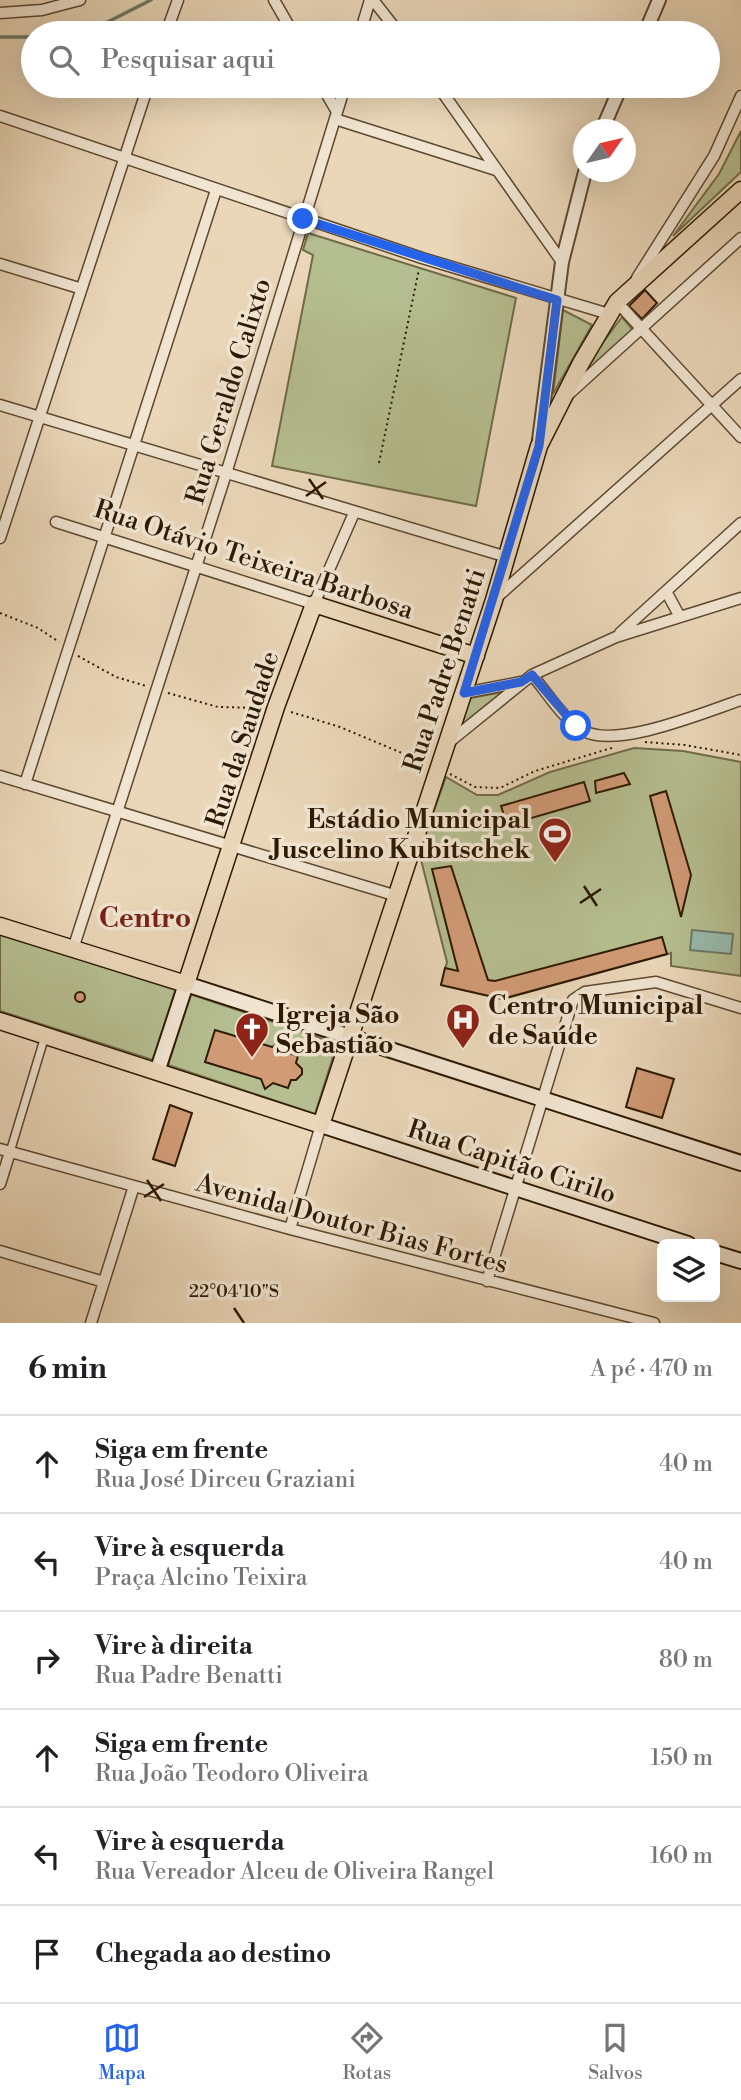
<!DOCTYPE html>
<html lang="pt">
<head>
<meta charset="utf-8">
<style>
  body { margin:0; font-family:"Libre Bodoni",serif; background:#f6f6f6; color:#202124 }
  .controls { position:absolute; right:21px; bottom:21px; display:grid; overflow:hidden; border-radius:10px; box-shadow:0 7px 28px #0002 }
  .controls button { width:63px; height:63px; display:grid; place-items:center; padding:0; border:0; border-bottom:2px solid #e0e0e0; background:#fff; color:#202124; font:35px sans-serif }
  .compass { position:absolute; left:573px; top:119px; width:63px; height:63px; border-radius:50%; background:#fff; box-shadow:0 7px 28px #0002; rotate:56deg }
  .stop { position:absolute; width:21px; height:21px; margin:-16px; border:5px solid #2563eb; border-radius:50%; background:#fff }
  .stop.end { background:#2563eb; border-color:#fff; box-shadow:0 2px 7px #0008 }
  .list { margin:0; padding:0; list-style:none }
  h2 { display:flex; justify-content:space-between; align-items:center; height:91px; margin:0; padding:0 28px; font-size:30px }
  h2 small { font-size:23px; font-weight:400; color:#757577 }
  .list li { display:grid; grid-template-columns:46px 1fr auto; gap:21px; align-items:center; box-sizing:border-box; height:98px; padding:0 28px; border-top:2px solid #e0e0e0 }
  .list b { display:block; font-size:26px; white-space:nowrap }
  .list p { margin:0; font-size:23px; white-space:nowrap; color:#757577 }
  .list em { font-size:23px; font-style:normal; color:#757577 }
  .icon { flex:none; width:38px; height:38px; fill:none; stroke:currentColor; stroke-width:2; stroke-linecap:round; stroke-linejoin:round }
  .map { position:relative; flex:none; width:741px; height:1323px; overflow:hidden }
  .search { position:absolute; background:#fff; box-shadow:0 7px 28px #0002; left:21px; right:21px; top:21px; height:77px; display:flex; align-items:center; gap:18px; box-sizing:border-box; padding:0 24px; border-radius:38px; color:#757577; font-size:26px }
  .sheet { height:679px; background:#fff }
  nav { display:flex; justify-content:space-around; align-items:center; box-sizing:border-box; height:98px; border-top:2px solid #e0e0e0; background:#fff; font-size:19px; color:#757577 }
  nav a { display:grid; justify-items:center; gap:4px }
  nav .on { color:#2563eb }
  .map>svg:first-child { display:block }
  .green { fill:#b5be90; stroke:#716c48; stroke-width:2 }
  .water { fill:#98baac; stroke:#6d7a68; stroke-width:2 }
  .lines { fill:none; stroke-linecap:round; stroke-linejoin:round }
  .stream { stroke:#6d7a68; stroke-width:3.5 }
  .building { fill:#d19b76; stroke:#2d1901; stroke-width:2 }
  .pedestrian-casing { stroke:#5c482f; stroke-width:10 }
  .minor-casing { stroke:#5c482f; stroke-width:13 }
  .tertiary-casing { stroke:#5c482f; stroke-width:16 }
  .secondary-casing { stroke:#2d1901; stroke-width:18 }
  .primary-casing { stroke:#2d1901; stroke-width:19 }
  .path { stroke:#2d1901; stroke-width:2; stroke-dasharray:2 3.5; stroke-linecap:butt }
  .pedestrian { stroke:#f1e5d2; stroke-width:7 }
  .minor { stroke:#f1e5d2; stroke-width:10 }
  .tertiary { stroke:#f1e5d2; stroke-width:12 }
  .secondary { stroke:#f1e5d2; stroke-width:14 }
  .primary { stroke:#ead7b9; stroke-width:16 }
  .route { stroke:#2563eb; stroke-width:9 }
  .ticks { fill:none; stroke:#2d1901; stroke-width:2.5 }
  .labels { text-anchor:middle; stroke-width:7; stroke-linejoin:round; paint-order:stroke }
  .street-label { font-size:26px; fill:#2d1901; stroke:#f1e5d2 }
  .poi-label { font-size:26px; font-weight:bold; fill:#2d1901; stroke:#f1e5d2; text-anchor:start }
  .neighbourhood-label { font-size:28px; font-weight:bold; fill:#7a1f14; stroke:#f1e5d2 }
  .ticks-label { font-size:18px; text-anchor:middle; fill:#2d1901; stroke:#f1e5d2; stroke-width:7; stroke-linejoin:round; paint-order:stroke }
</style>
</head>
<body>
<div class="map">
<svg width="741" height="1323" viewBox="0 0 741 1323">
  <rect width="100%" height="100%" fill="#ead7b9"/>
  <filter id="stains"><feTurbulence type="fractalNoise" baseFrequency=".00286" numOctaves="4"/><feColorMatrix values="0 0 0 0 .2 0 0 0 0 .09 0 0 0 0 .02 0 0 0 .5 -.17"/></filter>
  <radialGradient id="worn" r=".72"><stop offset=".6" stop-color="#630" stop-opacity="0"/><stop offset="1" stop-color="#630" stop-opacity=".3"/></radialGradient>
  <path class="green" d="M 741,131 L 741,172 L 673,236 L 719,174 Z
    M 308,233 L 516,298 L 476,506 L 272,466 L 313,255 L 303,250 Z
    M 563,310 L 592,325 L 553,394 Z
    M 622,317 L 633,330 L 580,380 L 586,365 Z
    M 503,692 L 460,726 L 470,698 Z
    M 634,748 L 683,751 L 741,762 L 741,976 L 671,966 L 671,953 L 502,999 L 441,985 L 447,962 L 419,852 L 446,777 L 477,795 L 498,795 L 550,772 Z
    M 0,934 L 176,990 L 153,1060 L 0,1011 Z
    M 190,994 L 324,1039 L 333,1057 L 315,1114 L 168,1065 Z"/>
  <path class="water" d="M 692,930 L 733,934 L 731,954 L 690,950 Z"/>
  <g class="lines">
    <path class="stream" d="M 86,33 L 151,0
      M 0,37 L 33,37"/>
  </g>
  <path class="building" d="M 645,290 L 657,303 L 642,319 L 629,306 Z
    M 624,773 L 630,784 L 596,793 L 595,781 Z
    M 584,782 L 590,801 L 507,825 L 501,806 Z
    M 666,791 L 691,875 L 681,917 L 650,796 Z
    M 451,866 L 488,980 L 495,981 L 662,937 L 667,954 L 502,999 L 441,985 L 445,968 L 458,971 L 432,869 Z
    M75 997a5 5 0 1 1 10 0a5 5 0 1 1-10 0Z
    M 215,1030 L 272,1047 L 279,1043 L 283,1051 L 298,1056 L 296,1063 L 302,1069 L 302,1074 L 296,1080 L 291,1080 L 288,1088 L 273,1083 L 265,1089 L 261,1079 L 205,1062 Z
    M 637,1068 L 674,1079 L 662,1118 L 626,1107 Z
    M 170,1105 L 192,1113 L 175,1166 L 153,1159 Z"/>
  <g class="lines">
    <g class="pedestrian-casing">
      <path id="pedestrian" d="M 10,1152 L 45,1036"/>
    </g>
    <g class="minor-casing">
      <path id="minor" d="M 274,0 L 293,33
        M 373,0 L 399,33
        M 0,13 L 42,10 L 80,0
        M 166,33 L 178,0
        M 360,33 L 370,0
        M 322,86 L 337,112
        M 438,86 L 562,262
        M 0,116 L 422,258 L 609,314
        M 335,119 L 496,170
        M 0,264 L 79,288
        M 637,278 L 714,156 L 741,96
        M 617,302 L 741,437
        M 570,393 L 741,238
        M 0,405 L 507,557
        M 56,522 L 314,604 L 354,513
        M 0,538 L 148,86
        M 667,593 L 680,617
        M 496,598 L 741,379
        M 620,633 L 741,523
        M 532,675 C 547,692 563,720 584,731 C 617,749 705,712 741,700
        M 464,693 L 521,682
        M 448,743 L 532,675 L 616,637 L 741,598
        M 0,776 L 397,896
        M 25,784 L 216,190
        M 73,949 L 224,480 L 345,86
        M 0,1149 L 290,1229 L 654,1323
        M 0,1184 L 10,1152
        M 290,1229 L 321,1125
        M 0,1251 L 104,1282
        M 487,1281 L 573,1000 L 585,992 L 656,982 L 741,1008
        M 91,1323 L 134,1186"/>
    </g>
    <g class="tertiary-casing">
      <path id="tertiary" d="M 645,33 L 659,0
        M 602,130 L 621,86
        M 539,440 L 562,262 L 585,172"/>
    </g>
    <g class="secondary-casing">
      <path id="secondary" d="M 157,1072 L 186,984 L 741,1163
        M 321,1125 L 688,1244
        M 715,1253 L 741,1261"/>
    </g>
    <g class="primary-casing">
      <path id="primary" d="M 0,926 L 186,984 L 276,707 L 314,604 L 476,656
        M 0,1021 L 321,1125 L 494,600 L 539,446 L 581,363 L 617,302 L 741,190"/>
    </g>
    <path class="path" d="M 379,463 L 419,269
      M 0,613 L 38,628 L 59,642
      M 78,656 L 116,677 L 146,686
      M 168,693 L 218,707 L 261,708
      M 291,712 L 340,727 L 426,763
      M 645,742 L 685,745 L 741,755
      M 450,774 L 475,787 L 500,788 L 535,771 L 615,747"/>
    <use href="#pedestrian" class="pedestrian"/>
    <use href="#minor" class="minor"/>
    <use href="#tertiary" class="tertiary"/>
    <use href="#secondary" class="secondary"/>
    <use href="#primary" class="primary"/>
  </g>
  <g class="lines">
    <path class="route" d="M 303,219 L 557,300 L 539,446 L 464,693 L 521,682 L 532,675 L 576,726"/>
  </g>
  <path class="ticks" d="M 309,479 L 323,499M 306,496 L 326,482M 584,886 L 597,906M 580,903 L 601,889M 147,1180 L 161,1201M 144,1197 L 164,1184M 234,1308 L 244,1323"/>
  <defs>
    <g id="stadium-pin" transform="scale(1.75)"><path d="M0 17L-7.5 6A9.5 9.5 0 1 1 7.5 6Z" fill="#8f2418" stroke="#f1e5d2"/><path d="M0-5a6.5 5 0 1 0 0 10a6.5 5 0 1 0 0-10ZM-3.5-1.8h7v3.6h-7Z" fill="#fff"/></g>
    <g id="hospital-pin" transform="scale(1.75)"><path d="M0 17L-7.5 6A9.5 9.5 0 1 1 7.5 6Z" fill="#8f2418" stroke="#f1e5d2"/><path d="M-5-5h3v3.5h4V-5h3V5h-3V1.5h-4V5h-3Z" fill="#fff"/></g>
    <g id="church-pin" transform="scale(1.75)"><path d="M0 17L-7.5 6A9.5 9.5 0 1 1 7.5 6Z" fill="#8f2418" stroke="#f1e5d2"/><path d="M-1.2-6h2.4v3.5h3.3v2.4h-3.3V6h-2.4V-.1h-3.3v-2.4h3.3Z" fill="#fff"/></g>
  </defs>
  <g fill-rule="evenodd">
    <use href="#stadium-pin" x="555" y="834"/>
    <use href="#hospital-pin" x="463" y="1020"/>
    <use href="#church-pin" x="252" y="1029"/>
  </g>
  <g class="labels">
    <g class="street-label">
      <text transform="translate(228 391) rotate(-73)" y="9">Rua Geraldo Calixto</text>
      <text transform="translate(254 559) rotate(18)" y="9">Rua Otávio Teixeira Barbosa</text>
      <text transform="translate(444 670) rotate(-72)" y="9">Rua Padre Benatti</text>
      <text transform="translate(242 739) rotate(-72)" y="9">Rua da Saudade</text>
      <text transform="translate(512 1161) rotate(18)" y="9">Rua Capitão Cirilo</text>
      <text transform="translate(352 1223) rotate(15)" y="9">Avenida Doutor Bias Fortes</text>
    </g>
    <g class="poi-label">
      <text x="530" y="828" text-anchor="end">Estádio Municipal<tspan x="530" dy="30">Juscelino Kubitschek</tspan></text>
      <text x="488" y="1014">Centro Municipal<tspan x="488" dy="30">de Saúde</tspan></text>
      <text x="276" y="1023">Igreja São<tspan x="276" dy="30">Sebastião</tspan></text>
    </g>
    <g class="neighbourhood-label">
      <text x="145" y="927">Centro</text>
    </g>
  </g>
  <g class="ticks-label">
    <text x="234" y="1297">22°04'10"S</text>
  </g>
  <rect width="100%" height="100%" filter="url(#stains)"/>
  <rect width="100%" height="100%" fill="url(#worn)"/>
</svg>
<div class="controls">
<button><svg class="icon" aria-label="layers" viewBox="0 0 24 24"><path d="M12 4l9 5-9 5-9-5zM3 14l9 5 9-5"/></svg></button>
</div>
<svg class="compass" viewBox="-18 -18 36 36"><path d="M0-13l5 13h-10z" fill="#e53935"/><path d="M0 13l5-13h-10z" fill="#757577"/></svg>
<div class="stop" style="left:576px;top:726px"></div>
<div class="stop end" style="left:303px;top:219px"></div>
<div class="search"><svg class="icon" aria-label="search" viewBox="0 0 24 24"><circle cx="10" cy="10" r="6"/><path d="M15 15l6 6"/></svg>Pesquisar aqui</div>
</div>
<section class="sheet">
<h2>6 min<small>A pé · 470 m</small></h2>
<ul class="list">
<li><svg class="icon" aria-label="ahead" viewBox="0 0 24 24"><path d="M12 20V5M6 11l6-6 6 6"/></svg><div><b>Siga em frente</b><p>Rua José Dirceu Graziani</p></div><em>40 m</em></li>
<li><svg class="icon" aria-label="left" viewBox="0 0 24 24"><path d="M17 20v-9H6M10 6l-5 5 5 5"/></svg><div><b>Vire à esquerda</b><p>Praça Alcino Teixira</p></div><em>40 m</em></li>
<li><svg class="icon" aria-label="right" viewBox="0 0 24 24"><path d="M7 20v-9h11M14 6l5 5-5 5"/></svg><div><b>Vire à direita</b><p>Rua Padre Benatti</p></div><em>80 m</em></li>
<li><svg class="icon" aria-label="ahead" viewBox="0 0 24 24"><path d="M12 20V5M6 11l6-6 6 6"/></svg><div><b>Siga em frente</b><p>Rua João Teodoro Oliveira</p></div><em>150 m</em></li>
<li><svg class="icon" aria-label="left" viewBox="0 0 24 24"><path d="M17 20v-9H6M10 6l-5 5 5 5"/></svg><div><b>Vire à esquerda</b><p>Rua Vereador Alceu de Oliveira Rangel</p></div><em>160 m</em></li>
<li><svg class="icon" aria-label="arrive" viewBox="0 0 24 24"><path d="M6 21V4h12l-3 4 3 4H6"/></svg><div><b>Chegada ao destino</b></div></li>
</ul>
</section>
<nav>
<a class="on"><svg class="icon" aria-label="map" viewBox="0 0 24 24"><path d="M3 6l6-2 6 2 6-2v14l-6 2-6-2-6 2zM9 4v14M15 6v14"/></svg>Mapa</a>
<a><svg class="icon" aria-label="directions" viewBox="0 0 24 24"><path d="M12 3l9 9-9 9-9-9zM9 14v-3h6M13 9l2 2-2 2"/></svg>Rotas</a>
<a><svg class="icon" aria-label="saved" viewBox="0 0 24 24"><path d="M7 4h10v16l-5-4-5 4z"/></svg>Salvos</a>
</nav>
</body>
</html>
